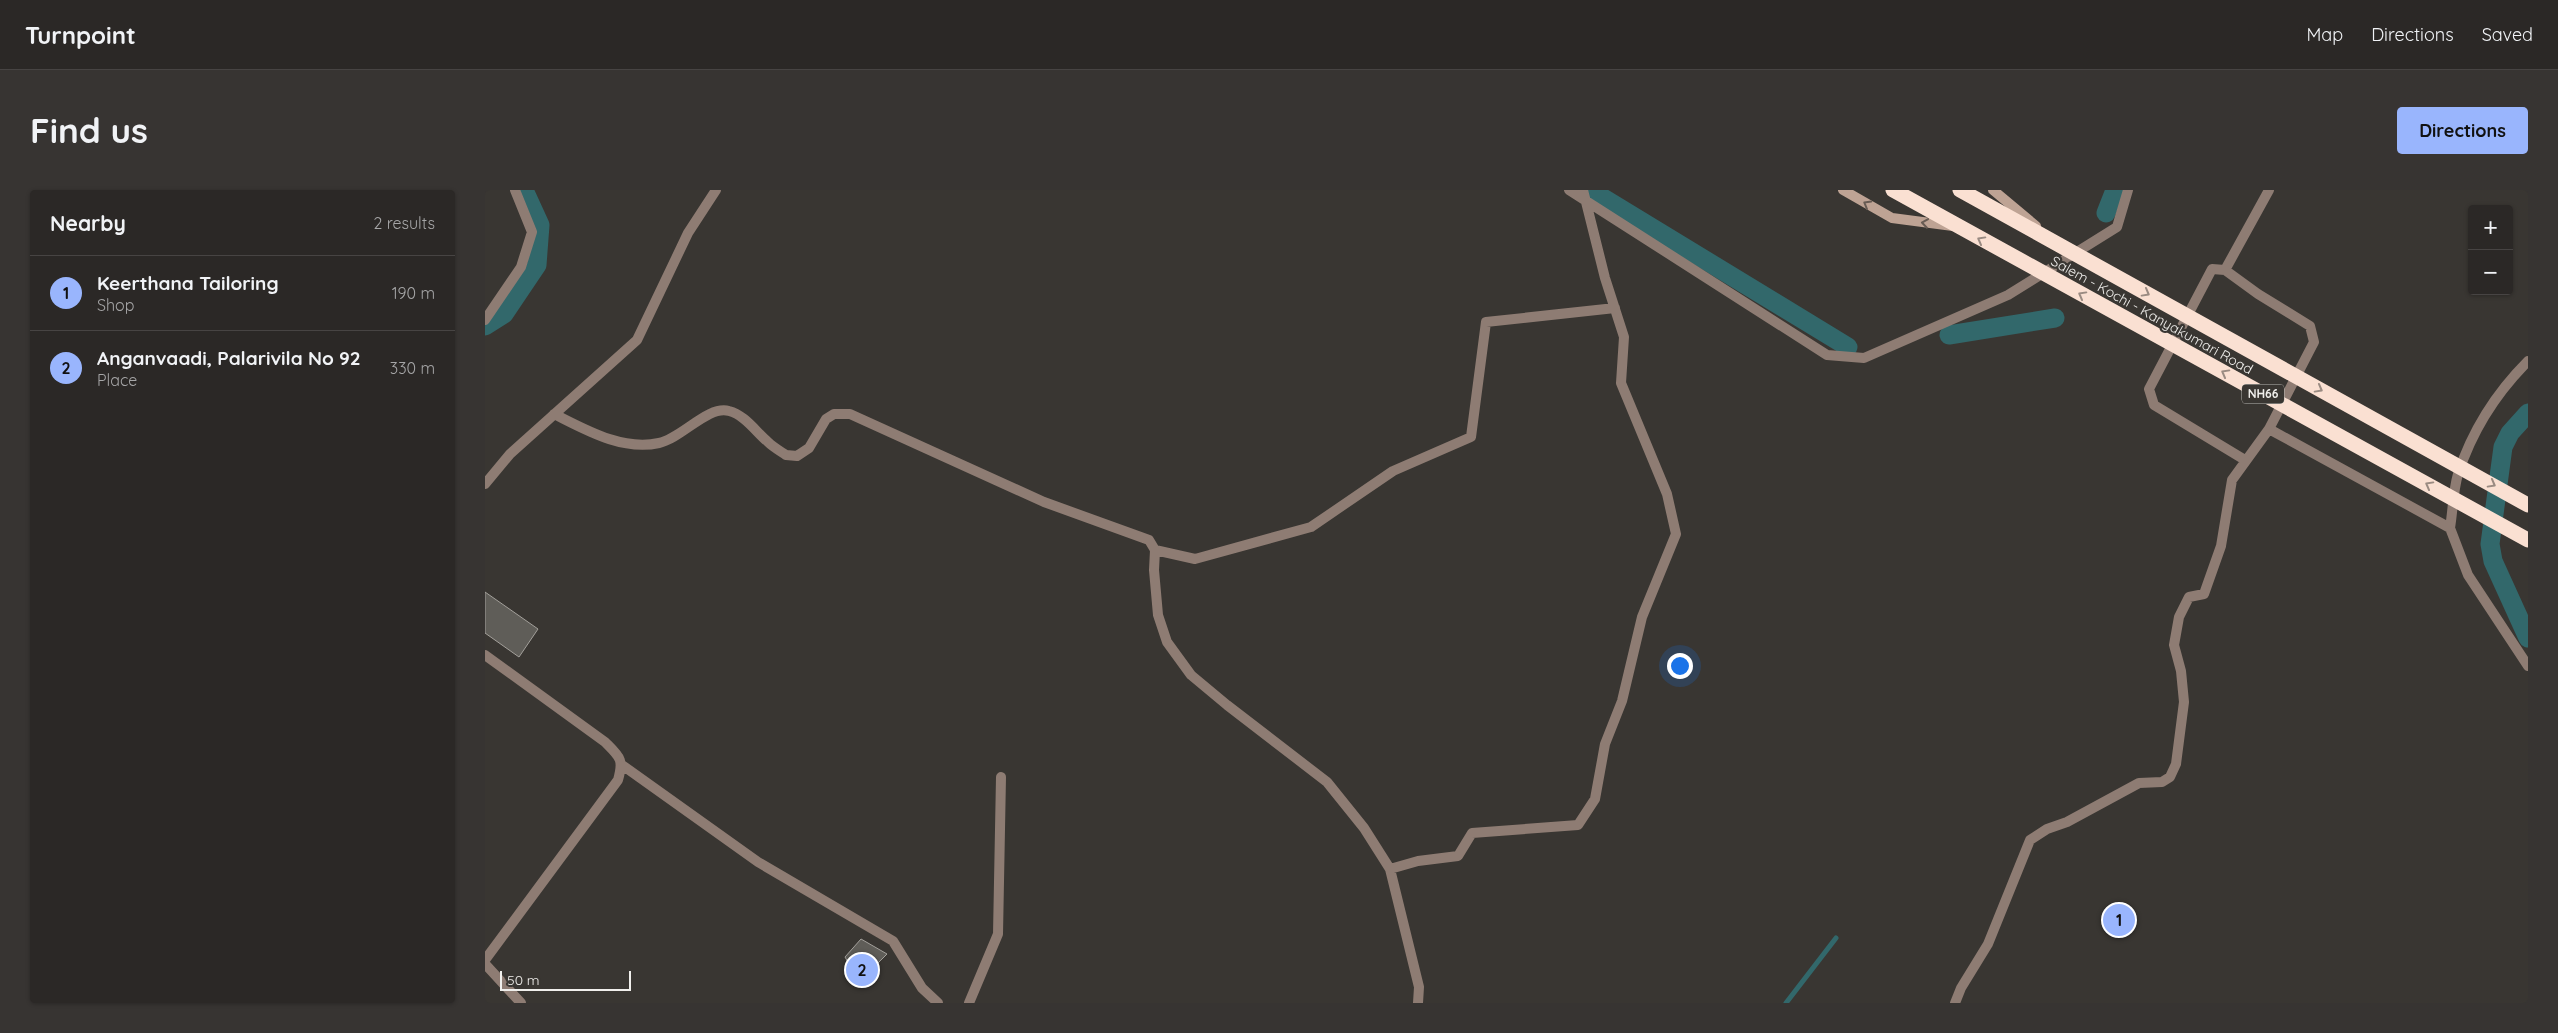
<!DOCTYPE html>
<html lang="en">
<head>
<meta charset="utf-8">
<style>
  body { margin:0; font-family:Quicksand,sans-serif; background:#373432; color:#f1f3f6 }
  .controls { position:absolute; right:15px; top:15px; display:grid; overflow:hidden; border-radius:5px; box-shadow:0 1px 4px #0004 }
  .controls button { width:45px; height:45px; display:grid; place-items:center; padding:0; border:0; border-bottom:1px solid #474443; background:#2b2826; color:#f1f3f6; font:25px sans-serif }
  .scale { position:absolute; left:15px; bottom:12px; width:131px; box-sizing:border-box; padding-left:5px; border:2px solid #f0efec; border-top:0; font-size:14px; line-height:18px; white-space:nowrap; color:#f0efec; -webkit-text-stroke:4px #393632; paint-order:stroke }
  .you { position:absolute; left:1194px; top:475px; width:18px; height:18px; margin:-12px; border:4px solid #fff; border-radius:50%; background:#1a73e8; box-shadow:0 0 0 8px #1a73e833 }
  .badge { display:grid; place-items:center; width:32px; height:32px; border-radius:50%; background:#99b5fd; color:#111; font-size:16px; font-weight:700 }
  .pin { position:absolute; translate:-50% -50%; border:2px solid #fff; box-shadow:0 1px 5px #0006 }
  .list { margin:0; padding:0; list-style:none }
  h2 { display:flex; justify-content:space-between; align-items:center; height:65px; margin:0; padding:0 20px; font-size:21px }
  h2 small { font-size:16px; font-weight:400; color:#a6a6a7 }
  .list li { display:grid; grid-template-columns:32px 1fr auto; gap:15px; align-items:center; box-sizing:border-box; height:75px; padding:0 20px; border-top:1px solid #474443 }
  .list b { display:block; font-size:19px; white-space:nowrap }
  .list p { margin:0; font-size:16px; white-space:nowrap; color:#a6a6a7 }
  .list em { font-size:16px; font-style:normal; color:#a6a6a7 }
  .map { position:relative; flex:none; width:2043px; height:813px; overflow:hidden; border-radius:5px }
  header { display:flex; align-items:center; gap:30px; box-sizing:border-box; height:70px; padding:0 25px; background:#2b2826; border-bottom:1px solid #474443 }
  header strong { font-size:24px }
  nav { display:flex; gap:28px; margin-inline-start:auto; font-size:18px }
  .intro { display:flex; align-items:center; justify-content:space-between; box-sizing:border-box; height:120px; padding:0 30px }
  h1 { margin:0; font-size:35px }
  .button { padding:12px 22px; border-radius:5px; background:#99b5fd; color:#111; font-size:18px; font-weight:700 }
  main { display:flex; gap:30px; padding:0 30px }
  aside { flex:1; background:#2b2826; border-radius:5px; box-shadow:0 1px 4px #0004 }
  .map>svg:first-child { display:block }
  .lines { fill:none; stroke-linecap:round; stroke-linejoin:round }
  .stream { stroke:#32686b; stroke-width:5 }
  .canal { stroke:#32686b; stroke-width:19 }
  .building { fill:#5f5d58; stroke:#a3a09b }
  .street { stroke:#8e7c73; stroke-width:10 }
  .secondary { stroke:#bea394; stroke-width:10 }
  .highway { stroke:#fae0d2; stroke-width:15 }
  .oneway { stroke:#685c54 }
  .oneway2 { stroke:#9a8b82 }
  .labels { text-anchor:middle; stroke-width:4.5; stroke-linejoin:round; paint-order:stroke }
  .shield { fill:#393632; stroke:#b9b8b4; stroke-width:1 }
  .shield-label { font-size:12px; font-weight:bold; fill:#f0efec }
  .street-label { font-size:14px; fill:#f0efec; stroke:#393632 }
</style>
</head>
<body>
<header>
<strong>Turnpoint</strong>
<nav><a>Map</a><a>Directions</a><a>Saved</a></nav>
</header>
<div class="intro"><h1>Find us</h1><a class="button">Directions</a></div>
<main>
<aside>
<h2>Nearby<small>2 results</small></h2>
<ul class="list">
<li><span class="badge">1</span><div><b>Keerthana Tailoring</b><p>Shop</p></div><em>190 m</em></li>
<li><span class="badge">2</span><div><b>Anganvaadi, Palarivila No 92</b><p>Place</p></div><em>330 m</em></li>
</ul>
</aside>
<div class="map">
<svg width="2043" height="813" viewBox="0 0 2043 813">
  <rect width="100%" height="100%" fill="#393632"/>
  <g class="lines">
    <path class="stream" d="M 1301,813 L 1351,748"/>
    <path class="canal" d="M 1105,0 L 1363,157
      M 1621,23 L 1630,0
      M 0,136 L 19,124 L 52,75 L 55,35 L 39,0
      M 1464,145 L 1570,128
      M 2043,223 L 2025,243 L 2018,257 L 2005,354 L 2008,371 L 2043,448"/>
  </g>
  <path class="building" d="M 0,402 L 53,439 L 34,467 L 0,443 Z
    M 376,749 L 402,764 L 374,792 L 360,767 Z"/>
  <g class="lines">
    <path class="street" d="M 1084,0 L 1342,165 L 1379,168 L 1523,105 L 1632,37 L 1643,0
      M 1784,0 L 1740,80 L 1773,104 L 1825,136 L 1829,152 L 1784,239 L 1965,338 L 1983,385 L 2043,476
      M 1740,80 L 1727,79 L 1664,199 L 1669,215 L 1760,270
      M 0,130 L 36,77 L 47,42 L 30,0
      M 69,224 C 101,240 137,261 174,253 C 197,248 223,215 244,221 C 260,225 271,242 283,252 C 288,257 295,261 301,265 L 312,266 L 324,258 L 341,229 L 349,224 L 365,224 L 559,312 L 664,350 L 670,360 L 669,380 L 673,425 L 682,452 L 706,485 L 742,515 L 842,592 L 879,638 L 905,679 L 934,797 L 933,813
      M 0,294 L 25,264 L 152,150 L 203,43 L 231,0
      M 1965,338 C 1968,320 1968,301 1973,284 C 1987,241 2011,203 2043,171
      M 670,360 L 710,369 L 826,337 L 908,281 L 986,247 L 1001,132 L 1130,118
      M 0,465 L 120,552 C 135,567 139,569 133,590 L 0,770
      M 137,575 L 273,672 L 408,751 L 437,798 L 453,813
      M 905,679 L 933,671 L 973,666 L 987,643 L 1093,635 L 1110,609 L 1120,554 L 1137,511 L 1157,427 L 1191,344 L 1182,304 L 1136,193 L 1139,147 L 1120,88 L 1098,0
      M 0,774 L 36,813
      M 484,813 L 513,744 L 516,587
      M 1470,813 L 1476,798 L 1503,754 L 1545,650 L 1562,639 L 1582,632 L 1654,593 L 1677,592 L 1685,587 L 1691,574 L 1699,512 L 1696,481 L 1689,455 L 1694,427 L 1704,407 L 1719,404 L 1736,356 L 1747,290 L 1784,239"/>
    <path class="secondary" d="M 1358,0 L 1407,28 L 1468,36
      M 1508,0 L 1551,36"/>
    <path class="highway" d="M 1408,0 L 2043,350
      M 1475,0 L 2043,315"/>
  </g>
  <defs><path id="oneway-chevron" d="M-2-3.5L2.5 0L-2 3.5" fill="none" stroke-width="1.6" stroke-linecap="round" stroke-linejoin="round" transform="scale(1.25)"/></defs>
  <g class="oneway">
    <use href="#oneway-chevron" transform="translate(1382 14) rotate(-150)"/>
    <use href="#oneway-chevron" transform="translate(1440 33) rotate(-172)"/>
  </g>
  <g class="oneway2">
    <use href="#oneway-chevron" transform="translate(1496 50) rotate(-151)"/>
    <use href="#oneway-chevron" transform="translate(1661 103) rotate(29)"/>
    <use href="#oneway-chevron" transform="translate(1597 105) rotate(-151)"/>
    <use href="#oneway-chevron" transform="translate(1740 183) rotate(-151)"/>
    <use href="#oneway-chevron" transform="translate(1834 199) rotate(29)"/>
    <use href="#oneway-chevron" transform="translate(2007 294) rotate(29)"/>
    <use href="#oneway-chevron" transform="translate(1944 295) rotate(-151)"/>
  </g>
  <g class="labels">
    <rect class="shield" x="1757" y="194.5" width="42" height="19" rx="4"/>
    <g class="shield-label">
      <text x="1778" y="208">NH66</text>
    </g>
    <g class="street-label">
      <text transform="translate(1667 125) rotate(29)" y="5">Salem - Kochi - Kanyakumari Road</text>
    </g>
  </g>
</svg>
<div class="controls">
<button>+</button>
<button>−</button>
</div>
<div class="scale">50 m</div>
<div class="you"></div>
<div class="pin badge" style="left:1634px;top:730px">1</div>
<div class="pin badge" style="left:377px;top:780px">2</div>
</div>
</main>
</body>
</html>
